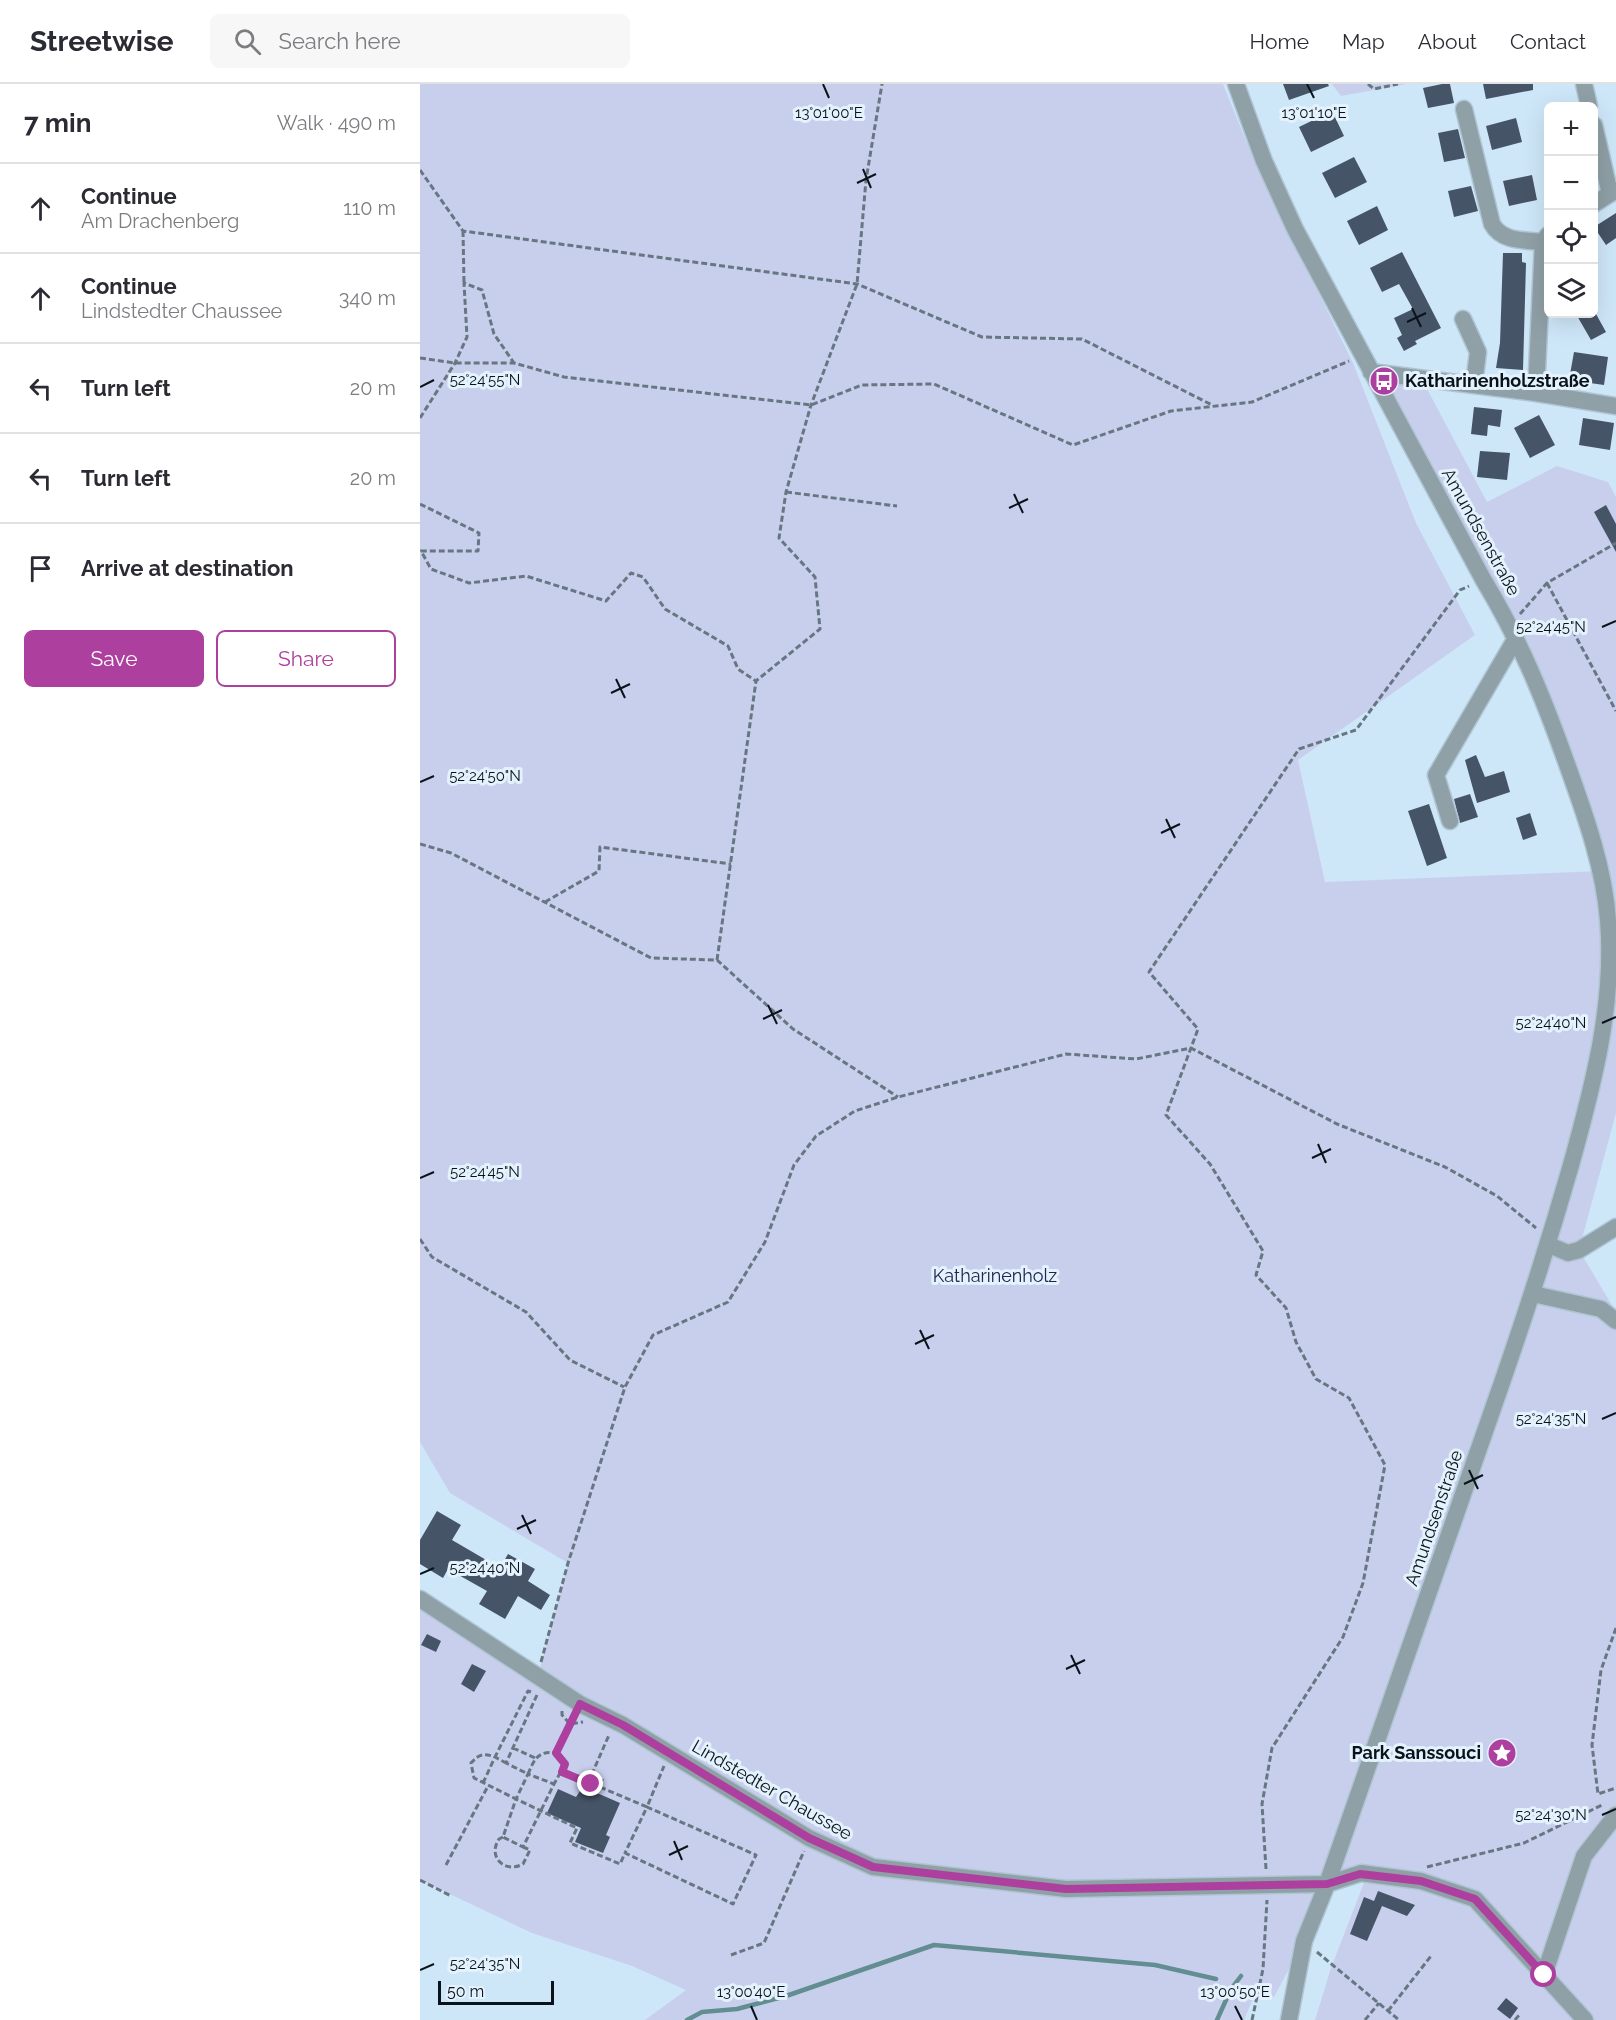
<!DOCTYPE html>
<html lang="en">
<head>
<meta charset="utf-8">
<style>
  body { margin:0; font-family:Raleway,sans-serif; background:#f7f7f7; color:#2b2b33 }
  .controls { position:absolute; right:18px; top:18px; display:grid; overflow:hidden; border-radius:9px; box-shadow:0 6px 24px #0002 }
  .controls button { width:54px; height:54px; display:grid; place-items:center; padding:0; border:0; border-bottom:2px solid #e1e1e2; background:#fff; color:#2b2b33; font:30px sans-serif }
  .scale { position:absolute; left:18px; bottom:15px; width:116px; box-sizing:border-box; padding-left:6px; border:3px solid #0a1319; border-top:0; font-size:16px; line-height:21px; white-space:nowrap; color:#0a1319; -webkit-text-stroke:4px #e3f2fd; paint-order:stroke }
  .stop { position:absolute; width:18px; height:18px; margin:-14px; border:4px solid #ad3f9e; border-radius:50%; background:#fff }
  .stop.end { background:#ad3f9e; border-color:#fff; box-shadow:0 2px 6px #0008 }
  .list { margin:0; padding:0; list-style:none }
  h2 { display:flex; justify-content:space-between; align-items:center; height:78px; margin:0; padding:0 24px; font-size:26px }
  h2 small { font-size:20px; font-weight:400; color:#7c7c81 }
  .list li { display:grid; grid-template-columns:39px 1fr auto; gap:18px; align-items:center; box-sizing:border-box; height:90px; padding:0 24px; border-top:2px solid #e1e1e2 }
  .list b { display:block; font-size:22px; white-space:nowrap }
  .list p { margin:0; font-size:20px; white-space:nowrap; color:#7c7c81 }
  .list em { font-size:20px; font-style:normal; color:#7c7c81 }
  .actions { display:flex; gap:12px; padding:18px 24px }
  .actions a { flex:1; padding:14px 0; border:2px solid #ad3f9e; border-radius:9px; text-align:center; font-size:21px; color:#ad3f9e }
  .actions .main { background:#ad3f9e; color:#fff }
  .icon { flex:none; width:33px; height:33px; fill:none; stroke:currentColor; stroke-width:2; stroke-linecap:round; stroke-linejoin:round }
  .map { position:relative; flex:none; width:1196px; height:1936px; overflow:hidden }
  header { display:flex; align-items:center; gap:36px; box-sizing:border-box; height:84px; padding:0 30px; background:#fff; border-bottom:2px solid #e1e1e2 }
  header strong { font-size:28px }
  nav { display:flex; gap:33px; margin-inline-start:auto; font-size:21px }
  .search { width:420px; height:54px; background:#f7f7f7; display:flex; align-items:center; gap:15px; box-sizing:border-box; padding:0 21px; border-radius:9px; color:#7c7c81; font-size:22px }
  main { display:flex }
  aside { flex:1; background:#fff }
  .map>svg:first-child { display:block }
  .green { fill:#c8cfed }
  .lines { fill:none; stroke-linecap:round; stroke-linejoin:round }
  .stream { stroke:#628e91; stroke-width:4.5 }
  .building { fill:#465467 }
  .minor-casing { stroke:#afc5d4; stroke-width:19 }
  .path { stroke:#667782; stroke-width:3; stroke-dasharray:6 3; stroke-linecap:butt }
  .minor { stroke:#8fa0a6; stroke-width:16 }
  .route { stroke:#ad3f9e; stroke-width:8 }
  .ticks { fill:none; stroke:#0a1319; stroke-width:2 }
  .labels { text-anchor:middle; stroke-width:6; stroke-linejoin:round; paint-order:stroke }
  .poi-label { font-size:18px; font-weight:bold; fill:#0a1319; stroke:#e3f2fd; text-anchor:start }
  .street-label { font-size:18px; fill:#0a1319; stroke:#e3f2fd }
  .park-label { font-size:18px; fill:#212550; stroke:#e3f2fd }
  .ticks-label { font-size:15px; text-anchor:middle; fill:#0a1319; stroke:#e3f2fd; stroke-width:6; stroke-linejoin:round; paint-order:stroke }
</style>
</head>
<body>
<header>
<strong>Streetwise</strong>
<div class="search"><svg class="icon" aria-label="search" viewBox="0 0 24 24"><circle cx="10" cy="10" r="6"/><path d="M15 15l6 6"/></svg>Search here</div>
<nav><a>Home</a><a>Map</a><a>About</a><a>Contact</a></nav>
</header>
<main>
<aside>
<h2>7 min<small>Walk · 490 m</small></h2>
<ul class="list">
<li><svg class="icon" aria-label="ahead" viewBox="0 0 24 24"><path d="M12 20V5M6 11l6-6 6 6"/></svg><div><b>Continue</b><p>Am Drachenberg</p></div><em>110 m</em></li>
<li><svg class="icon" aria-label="ahead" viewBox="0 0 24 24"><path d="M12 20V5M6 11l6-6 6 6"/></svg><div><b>Continue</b><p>Lindstedter Chaussee</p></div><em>340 m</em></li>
<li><svg class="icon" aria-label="left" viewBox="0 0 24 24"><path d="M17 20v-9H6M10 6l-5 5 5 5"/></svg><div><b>Turn left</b></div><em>20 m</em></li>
<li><svg class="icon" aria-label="left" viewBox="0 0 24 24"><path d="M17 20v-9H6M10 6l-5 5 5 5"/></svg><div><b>Turn left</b></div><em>20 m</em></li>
<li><svg class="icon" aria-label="arrive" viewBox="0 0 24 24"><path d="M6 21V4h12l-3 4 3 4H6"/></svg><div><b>Arrive at destination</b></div></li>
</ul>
<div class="actions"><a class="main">Save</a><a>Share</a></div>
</aside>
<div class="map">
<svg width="1196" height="1936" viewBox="0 0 1196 1936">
  <rect width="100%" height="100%" fill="#cee7f8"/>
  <path class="green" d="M 0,0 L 803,0 L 838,86 L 933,279 L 996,439 L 1055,551 L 878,676 L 905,798 L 1181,787 L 1117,596 L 951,288 L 996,284 L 1067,418 L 1137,382 L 1188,398 L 1196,413 L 1196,1029 L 1159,1166 L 1196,1228 L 1196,1936 L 895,1936 L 911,1884 L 945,1796 L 907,1800 L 884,1857 L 854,1913 L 835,1910 L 824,1936 L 225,1936 L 266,1906 L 212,1882 L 112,1849 L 0,1796 L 0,1515 L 118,1592 L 148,1479 L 30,1409 L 0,1358 Z
    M 912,0 L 987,0 L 921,12 Z"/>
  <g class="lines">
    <path class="stream" d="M 267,1936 L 282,1928 L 317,1925 L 366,1912 L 514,1861 L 735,1881 L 796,1895
      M 797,1936 L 811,1905 L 821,1892"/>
  </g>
  <path class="building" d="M 863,0 L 908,0 L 909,2 L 869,16 Z
    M 1022,0 L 1030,0 L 1034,19 L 1008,24 L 1003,4 Z
    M 1063,0 L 1113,0 L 1113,6 L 1066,15 Z
    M 912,27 L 924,52 L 891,68 L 879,43 Z
    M 1096,34 L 1102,58 L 1072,66 L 1066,42 Z
    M 1038,45 L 1045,74 L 1024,78 L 1018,49 Z
    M 934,73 L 947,98 L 915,114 L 902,89 Z
    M 1112,91 L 1117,116 L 1089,122 L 1083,97 Z
    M 1051,102 L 1058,127 L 1034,133 L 1028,107 Z
    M 957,122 L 968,146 L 939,161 L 927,137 Z
    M 1196,129 L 1196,154 L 1186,161 L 1174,143 Z
    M 982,168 L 1021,244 L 995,257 L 997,260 L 984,267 L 977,254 L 982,251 L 974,234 L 993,225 L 979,200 L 962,208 L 950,184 Z
    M 1083,169 L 1102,169 L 1102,178 L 1106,179 L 1103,286 L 1076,284 L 1080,259 Z
    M 1156,230 L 1176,230 L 1186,248 L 1171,256 Z
    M 1154,268 L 1188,273 L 1184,301 L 1149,296 Z
    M 1054,323 L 1082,326 L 1080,343 L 1068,341 L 1067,352 L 1051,350 Z
    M 1119,331 L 1135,361 L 1110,374 L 1094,344 Z
    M 1163,334 L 1194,339 L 1190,366 L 1159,361 Z
    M 1060,367 L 1090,369 L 1087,396 L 1057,393 Z
    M 1186,421 L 1196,440 L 1196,468 L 1174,428 Z
    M 1056,671 L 1065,693 L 1084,687 L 1090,708 L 1057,719 L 1045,676 Z
    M 1050,710 L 1058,733 L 1040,739 L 1034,715 Z
    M 1009,720 L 1027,774 L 1007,782 L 988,727 Z
    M 1110,729 L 1117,751 L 1103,756 L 1096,734 Z
    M 17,1427 L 41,1441 L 32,1456 L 80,1484 L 88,1470 L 115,1485 L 108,1497 L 130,1511 L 121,1526 L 98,1512 L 85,1535 L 59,1520 L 67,1507 L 28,1485 L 23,1494 L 0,1480 L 0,1456 Z
    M 7,1550 L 21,1557 L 16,1568 L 1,1561 Z
    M 52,1580 L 66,1587 L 54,1608 L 41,1600 Z
    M 184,1695 L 177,1709 L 200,1719 L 186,1751 L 190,1753 L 183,1769 L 155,1758 L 161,1744 L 127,1729 L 138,1705 L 156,1713 L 164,1701 Z
    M 958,1807 L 995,1821 L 987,1832 L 962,1822 L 947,1857 L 930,1850 L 944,1813 L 954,1817 Z
    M 1086,1914 L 1098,1924 L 1090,1935 L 1077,1925 Z"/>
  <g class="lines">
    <g class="minor-casing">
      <path id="minor" d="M 816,0 L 844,77 L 875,145 L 1063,495 C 1101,558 1124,615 1148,683 C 1166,733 1184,784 1188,836 C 1195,919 1173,1002 1151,1081 C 1127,1165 1100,1248 1071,1330 C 1016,1487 962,1643 907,1800 L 884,1857 L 869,1936
        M 1164,0 L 1169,22
        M 1044,25 L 1072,140 C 1082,158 1104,156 1123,158
        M 1174,41 L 1190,110
        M 1174,120 L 1196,106
        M 1043,235 L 1058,268 L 1054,300
        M 951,288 L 1116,309 L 1196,322
        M 1116,309 L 1123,158 L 1128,151
        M 1030,737 L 1016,691 L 1096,554
        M 1129,1161 L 1148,1169 L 1159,1166 L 1196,1143
        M 1113,1210 L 1181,1225 L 1196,1237
        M 0,1515 L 160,1620 L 203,1641 L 389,1754 L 453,1783 L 646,1805 L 907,1800 L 941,1789 L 1001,1797 L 1055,1815 L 1165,1936
        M 1124,1891 L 1164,1772 L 1196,1731"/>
    </g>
    <path class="path" d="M 948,0 L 954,5 L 978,0
      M 0,86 L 43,147 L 437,200 L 562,253 L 662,255 L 792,321
      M 43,147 L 44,199
      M 0,274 L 35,279 L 94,279 L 144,293 L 391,321 L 442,301 L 514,300 L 653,361 L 751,327 L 832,318 L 929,277
      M 0,334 L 35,279 L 47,253 L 44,199 L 62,206 L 74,250 L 94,279
      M 366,408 L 477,422
      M 0,420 L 59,449 L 58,467 L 1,467 L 11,485 L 49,499 L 106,492 L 186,517 L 211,489 L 223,493 L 245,525 L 308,562 L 318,585 L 336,597
      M 1127,499 L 1196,627
      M 1100,530 L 1127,499 L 1196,459
      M 0,760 L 31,769 L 231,874 L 297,876 L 373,945 L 478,1013
      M 125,818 L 179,787 L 180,763 L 311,780
      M 297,876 L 336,597 L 400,545 L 395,493 L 359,454 L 366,408 L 391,321 L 437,200 L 446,96 L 462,0
      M 0,1155 L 12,1173 L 106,1228 L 150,1276 L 204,1303
      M 1196,1544 L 1181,1586 L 1172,1661 L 1178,1710 L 1196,1704
      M 121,1578 L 148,1479 L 205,1303 L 233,1251 L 308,1218 L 345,1158 L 374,1081 L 396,1052 L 435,1027 L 478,1013 L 646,970 L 716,975 L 771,964 L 917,1040 L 1025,1083 L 1077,1112 L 1116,1144
      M 111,1608 L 108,1607 L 75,1673 C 64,1669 59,1670 51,1679 L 54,1694 L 96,1715 L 83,1753 L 103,1763 L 134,1700 L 108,1690 L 96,1715 L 157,1744 L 150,1759 L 200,1780 L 205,1769 L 313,1820 L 336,1771 L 227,1723 L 205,1769
      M 117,1611 L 86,1679 L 108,1690 C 114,1676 118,1666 136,1669 L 145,1680 L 134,1700
      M 142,1627 L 142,1631 L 150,1640 L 163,1638
      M 93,1664 L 115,1674
      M 136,1669 L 154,1633
      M 142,1688 L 171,1700
      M 63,1699 L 75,1673 L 86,1679
      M 168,1699 L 189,1651
      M 180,1703 L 227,1723 L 244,1682
      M 83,1753 L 79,1755 C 67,1773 85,1790 103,1780 L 110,1766 L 103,1763
      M 26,1781 L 68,1702
      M 1007,1783 L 1104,1759 L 1184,1720
      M 846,1785 L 842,1720 L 852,1664 L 923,1553 L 943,1499 L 965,1381 L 929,1314 L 896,1295 L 876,1258 L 866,1224 L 836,1191 L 843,1167 L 790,1080 L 746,1031 L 778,945 L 729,888 L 879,665 L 936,646 L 1040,506 L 1049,502
      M 0,1796 L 31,1812
      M 897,1868 L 979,1936
      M 311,1871 L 344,1859 L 384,1767
      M 968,1927 L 1011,1872
      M 832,1936 L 843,1885 L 847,1816
      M 945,1936 L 959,1919
      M 1095,1936 L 1100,1930"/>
    <use href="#minor" class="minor"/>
  </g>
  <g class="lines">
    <path class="route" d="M 171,1700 L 142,1688 L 145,1680 L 136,1669 L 160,1620 L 203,1641 L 389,1754 L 453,1783 L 646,1805 L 907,1800 L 940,1790 L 1001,1797 L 1055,1815 L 1124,1891"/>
  </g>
  <path class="ticks" d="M 403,0 L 409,14M 887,0 L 894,14M 443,85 L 451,104M 437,99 L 456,90M 992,224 L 1001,243M 987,238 L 1006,229M 0,303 L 14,296M 594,410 L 603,429M 589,424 L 608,415M 1182,543 L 1196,537M 196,595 L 205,614M 191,609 L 210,600M 0,698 L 14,692M 746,735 L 755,754M 741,749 L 760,740M 348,921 L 357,940M 343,935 L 362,926M 1182,939 L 1196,933M 898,1060 L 906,1079M 892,1074 L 911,1065M 0,1094 L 14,1088M 500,1246 L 509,1265M 495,1260 L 514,1251M 1182,1335 L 1196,1329M 1049,1386 L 1058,1405M 1044,1400 L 1063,1391M 102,1431 L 111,1450M 97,1445 L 116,1436M 0,1490 L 14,1484M 651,1571 L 660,1590M 646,1585 L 665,1576M 1182,1731 L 1196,1725M 254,1757 L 262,1776M 249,1771 L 268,1762M 0,1886 L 14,1880M 331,1922 L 337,1936M 815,1922 L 822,1936"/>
  <defs>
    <g id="bus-disc" transform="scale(1.5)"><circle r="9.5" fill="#ad3f9e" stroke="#e3f2fd"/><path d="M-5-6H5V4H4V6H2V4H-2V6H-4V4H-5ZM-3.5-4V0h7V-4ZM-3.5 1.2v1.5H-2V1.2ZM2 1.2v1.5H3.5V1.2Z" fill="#fff"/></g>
    <g id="sight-disc" transform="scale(1.5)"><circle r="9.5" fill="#ad3f9e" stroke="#e3f2fd"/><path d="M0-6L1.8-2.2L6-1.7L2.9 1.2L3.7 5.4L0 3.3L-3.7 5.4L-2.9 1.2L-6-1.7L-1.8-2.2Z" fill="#fff"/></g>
  </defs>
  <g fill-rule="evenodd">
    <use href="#bus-disc" x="964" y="297"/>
    <use href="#sight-disc" x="1082" y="1669"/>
  </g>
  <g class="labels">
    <g class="poi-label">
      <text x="985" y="303">Katharinenholzstraße</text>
      <text x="1061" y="1675" text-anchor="end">Park Sanssouci</text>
    </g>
    <g class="street-label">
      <text transform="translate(1061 448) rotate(61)" y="6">Amundsenstraße</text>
      <text transform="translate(1014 1434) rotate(-71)" y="6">Amundsenstraße</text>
      <text transform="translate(352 1706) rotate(30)" y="6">Lindstedter Chaussee</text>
    </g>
    <g class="park-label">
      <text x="575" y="1198">Katharinenholz</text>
    </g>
  </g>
  <g class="ticks-label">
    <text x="409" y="34">13°01'00"E</text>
    <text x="894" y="34">13°01'10"E</text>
    <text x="65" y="301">52°24'55"N</text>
    <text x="1131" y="548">52°24'45"N</text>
    <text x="65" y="697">52°24'50"N</text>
    <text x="1131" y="944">52°24'40"N</text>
    <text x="65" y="1093">52°24'45"N</text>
    <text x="1131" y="1340">52°24'35"N</text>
    <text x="65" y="1489">52°24'40"N</text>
    <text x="1131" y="1736">52°24'30"N</text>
    <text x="65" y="1885">52°24'35"N</text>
    <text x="331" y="1913">13°00'40"E</text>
    <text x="815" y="1913">13°00'50"E</text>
  </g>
</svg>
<div class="controls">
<button>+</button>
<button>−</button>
<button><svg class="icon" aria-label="locate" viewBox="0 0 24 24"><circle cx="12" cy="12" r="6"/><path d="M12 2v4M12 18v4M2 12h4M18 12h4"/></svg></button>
<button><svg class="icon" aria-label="layers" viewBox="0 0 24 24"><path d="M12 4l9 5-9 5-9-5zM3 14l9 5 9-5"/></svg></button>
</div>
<div class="scale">50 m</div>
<div class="stop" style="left:1124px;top:1891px"></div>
<div class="stop end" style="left:171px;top:1700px"></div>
</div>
</main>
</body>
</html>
